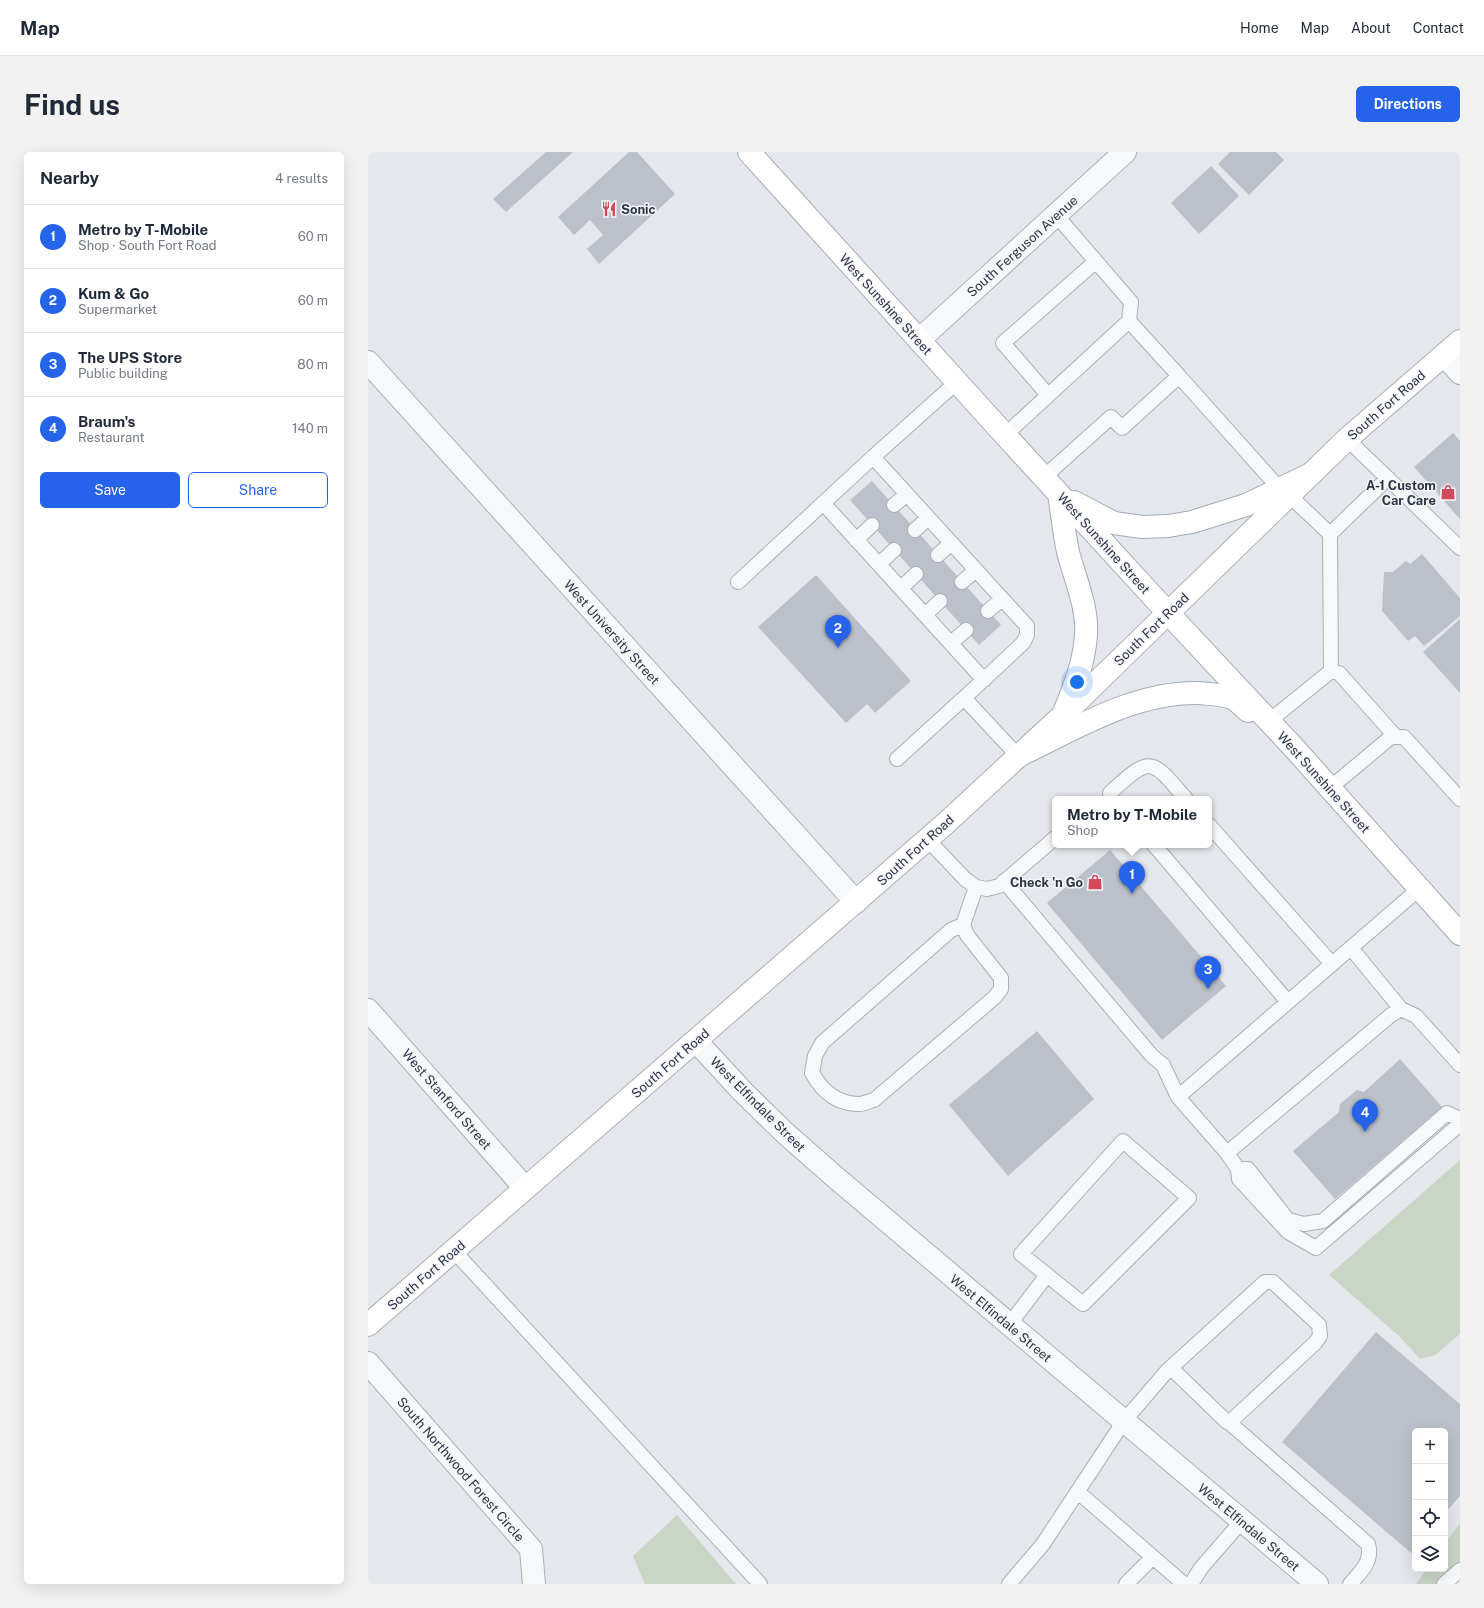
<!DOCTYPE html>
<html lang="en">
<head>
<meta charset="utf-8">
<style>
  body { margin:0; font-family:"Public Sans",sans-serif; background:#f2f2f3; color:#1f2937 }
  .controls { position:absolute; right:12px; bottom:12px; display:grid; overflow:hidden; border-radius:6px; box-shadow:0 4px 16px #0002 }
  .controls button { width:36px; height:36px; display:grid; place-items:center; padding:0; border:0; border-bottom:1px solid #e0e1e3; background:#fff; color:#1f2937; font:20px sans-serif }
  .you { position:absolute; left:709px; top:530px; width:14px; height:14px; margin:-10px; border:3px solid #fff; border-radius:50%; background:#1a73e8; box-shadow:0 0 0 6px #1a73e833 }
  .badge { display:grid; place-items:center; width:26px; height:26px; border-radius:50%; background:#2563eb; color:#fff; font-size:13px; font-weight:700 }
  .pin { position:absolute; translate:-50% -33px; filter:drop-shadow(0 1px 2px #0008) }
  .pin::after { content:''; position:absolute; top:21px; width:14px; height:12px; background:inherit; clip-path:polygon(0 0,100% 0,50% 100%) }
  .popup { position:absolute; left:684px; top:644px; width:160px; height:52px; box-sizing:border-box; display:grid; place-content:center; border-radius:6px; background:#fff; filter:drop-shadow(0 1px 3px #0005); font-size:13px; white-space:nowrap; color:#747a83 }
  .popup b { font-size:15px; color:#1f2937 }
  .popup::after { content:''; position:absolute; left:50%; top:100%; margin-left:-8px; border:8px solid transparent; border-top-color:#fff }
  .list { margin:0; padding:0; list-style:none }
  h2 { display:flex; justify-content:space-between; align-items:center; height:52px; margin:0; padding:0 16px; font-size:17px }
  h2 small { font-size:13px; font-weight:400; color:#747a83 }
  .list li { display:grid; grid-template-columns:26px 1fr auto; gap:12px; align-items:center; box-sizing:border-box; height:64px; padding:0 16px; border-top:1px solid #e0e1e3 }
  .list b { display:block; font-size:15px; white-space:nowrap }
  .list p { margin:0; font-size:13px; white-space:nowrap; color:#747a83 }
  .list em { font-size:13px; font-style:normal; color:#747a83 }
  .actions { display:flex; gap:8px; padding:12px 16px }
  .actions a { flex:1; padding:9px 0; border:1px solid #2563eb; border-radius:6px; text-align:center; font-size:14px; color:#2563eb }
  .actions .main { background:#2563eb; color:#fff }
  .icon { flex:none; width:22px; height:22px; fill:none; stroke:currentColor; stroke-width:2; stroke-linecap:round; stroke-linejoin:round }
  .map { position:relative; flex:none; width:1092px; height:1432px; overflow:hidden; border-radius:6px }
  header { display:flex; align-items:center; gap:24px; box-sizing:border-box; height:56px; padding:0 20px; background:#fff; border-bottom:1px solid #e0e1e3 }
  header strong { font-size:19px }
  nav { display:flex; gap:22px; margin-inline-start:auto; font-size:14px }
  .intro { display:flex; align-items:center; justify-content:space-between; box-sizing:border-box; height:96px; padding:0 24px }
  h1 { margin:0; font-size:28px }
  .button { padding:10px 18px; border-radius:6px; background:#2563eb; color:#fff; font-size:14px; font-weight:700 }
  main { display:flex; gap:24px; padding:0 24px }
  aside { flex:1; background:#fff; border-radius:6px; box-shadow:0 4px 16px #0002 }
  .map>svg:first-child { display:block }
  .green { fill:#c9d6c5 }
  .building { fill:#bbc0ca }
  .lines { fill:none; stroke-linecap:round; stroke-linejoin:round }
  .lane-casing { stroke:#a9aeb7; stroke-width:16 }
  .street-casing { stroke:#a9aeb7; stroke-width:24 }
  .secondary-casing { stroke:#a9aeb7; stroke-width:24 }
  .primary-casing { stroke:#a3abb8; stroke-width:24 }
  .lane { stroke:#f7f8fa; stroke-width:14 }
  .street { stroke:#f7f8fa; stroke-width:22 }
  .secondary { stroke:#fff; stroke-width:22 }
  .primary { stroke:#fff; stroke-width:22 }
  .labels { text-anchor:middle; stroke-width:3; stroke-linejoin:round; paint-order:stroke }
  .poi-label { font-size:13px; font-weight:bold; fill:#2b3445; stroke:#f4f6f9; text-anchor:end }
  .street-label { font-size:13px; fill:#2b3445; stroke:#f4f6f9 }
</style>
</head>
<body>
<header>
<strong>Map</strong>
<nav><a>Home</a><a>Map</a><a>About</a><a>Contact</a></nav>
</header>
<div class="intro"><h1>Find us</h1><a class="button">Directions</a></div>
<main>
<aside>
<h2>Nearby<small>4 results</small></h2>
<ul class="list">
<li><span class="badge">1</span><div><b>Metro by T-Mobile</b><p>Shop · South Fort Road</p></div><em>60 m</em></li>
<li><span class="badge">2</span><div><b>Kum &amp; Go</b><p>Supermarket</p></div><em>60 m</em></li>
<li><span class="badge">3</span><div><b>The UPS Store</b><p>Public building</p></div><em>80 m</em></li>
<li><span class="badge">4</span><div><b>Braum's</b><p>Restaurant</p></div><em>140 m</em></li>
</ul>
<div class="actions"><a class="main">Save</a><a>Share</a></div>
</aside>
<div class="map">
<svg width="1092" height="1432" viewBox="0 0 1092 1432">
  <rect width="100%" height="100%" fill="#e4e7ec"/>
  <path class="green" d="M 1092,1008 L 1092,1182 L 1067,1203 L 1052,1207 L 1031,1184 L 961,1123 Z
    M 309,1363 L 368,1432 L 277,1432 L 265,1404 Z
    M 1092,1371 L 1092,1432 L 1048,1432 L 1059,1417 L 1077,1417 L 1077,1391 Z"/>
  <path class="building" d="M 178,0 L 205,0 L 138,60 L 125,47 Z
    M 261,0 L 269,0 L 307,42 L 231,112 L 219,97 L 235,83 L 222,68 L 206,83 L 190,65 Z
    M 862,0 L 908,0 L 916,8 L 881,43 L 850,12 Z
    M 843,14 L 871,44 L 831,82 L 803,51 Z
    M 1085,281 L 1092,289 L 1092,367 L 1046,315 Z
    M 504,329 L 633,473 L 611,493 L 482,348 Z
    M 1054,402 L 1092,446 L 1092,464 L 1056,494 L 1047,484 L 1040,489 L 1014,459 L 1016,420 L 1025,420 L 1038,409 L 1042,412 Z
    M 448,423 L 543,529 L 507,561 L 499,552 L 478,571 L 390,475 Z
    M 1092,467 L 1092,541 L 1055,500 Z
    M 742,698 L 858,834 L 794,888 L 679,751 Z
    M 669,879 L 726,947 L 640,1024 L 581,953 Z
    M 1032,907 L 1074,955 L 967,1047 L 925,999 L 971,960 L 972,952 L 989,938 L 996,940 Z
    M 1008,1180 L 1092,1252 L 1092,1344 L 1077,1361 L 1077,1279 L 1047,1279 L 1047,1397 L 1043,1401 L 914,1290 Z"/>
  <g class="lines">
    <g class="lane-casing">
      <path id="lane" d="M 761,169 L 811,224
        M 589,230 L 505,305 L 659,474 L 659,483 L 655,491 L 596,546 L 650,604
        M 680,243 L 635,191 L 727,110
        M 637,283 L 761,169 L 763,150 L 688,63
        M 979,287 L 1092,396
        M 676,325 L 743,265 L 754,276 L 811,224 L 911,336
        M 921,343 L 962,382 L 963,519
        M 455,351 L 616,528
        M 526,353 L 539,342
        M 547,378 L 560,366
        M 962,382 L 1020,326
        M 488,388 L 504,373
        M 570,403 L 583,391
        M 511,412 L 526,398
        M 370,430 L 505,305
        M 594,430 L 608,418
        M 533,436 L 548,422
        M 620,459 L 634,447
        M 557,463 L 572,449
        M 583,491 L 598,478
        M 901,569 L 963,519 L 971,521 L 1028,585
        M 529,607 L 596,546
        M 962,636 L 1023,585 L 1036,585 L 1092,647
        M 742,641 C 783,603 783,606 818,647
        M 841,673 L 964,812
        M 559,687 L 597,727 L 608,735 L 619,737 L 631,734 L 687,686
        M 786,693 L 920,850
        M 636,729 L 784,904 L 795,913 L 810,945 L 859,1001 L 870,1017 L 871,1027 L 920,1080 L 948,1096 L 1092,972
        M 595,773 L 583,778 L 454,891 L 447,904 L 444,921 C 454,939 469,952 491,952 C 496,952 501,949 506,948 L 627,845 L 633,837 L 633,826 L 599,783 L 595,773 L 608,735
        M 983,796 L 1033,857
        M 810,945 L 1051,737
        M 859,1001 L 1023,863 L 1033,857 L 1048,864 L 1092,913
        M 870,1017 L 880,1017 L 920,1068 L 936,1072 L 955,1069 L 1079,961 L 1092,967
        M 86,1099 L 392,1432
        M 641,1173 L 679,1123 L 715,1152 L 821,1046 L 755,989 L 653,1102 L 679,1123
        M 803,1216 L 859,1270 L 863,1269
        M 863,1269 L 864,1273 L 1000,1392 C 1005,1409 993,1420 982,1432
        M 710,1340 L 816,1432
        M 641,1432 L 675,1392 L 756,1269 L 799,1219 L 897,1130 L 905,1130 L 951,1173 L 952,1184 L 947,1191 L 863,1269
        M 758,1432 L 785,1405
        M 823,1432 L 833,1416 L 874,1369
        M 1076,1432 L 1092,1418"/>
    </g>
    <g class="street-casing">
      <path id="street" d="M 551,188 L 757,0
        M 1076,203 L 1092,221
        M 0,210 L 488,750
        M 0,858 L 157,1036
        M 328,889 L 375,940 L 417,981 L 467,1025 L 949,1432
        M 0,1211 L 163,1397 L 166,1432"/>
    </g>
    <g class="secondary-casing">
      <path id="secondary" d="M 0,1173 L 578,671 L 695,563 L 979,287 L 1092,189"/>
    </g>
    <g class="primary-casing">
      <path id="primary" d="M 381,0 L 637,283 L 800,461 L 927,597 L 1092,782
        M 691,342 C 694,361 696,381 700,400 C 707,427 720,455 718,483 C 716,512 706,536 695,563
        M 706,350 L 746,371 L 774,375 L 800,374 L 824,370 L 878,353 L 943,322
        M 650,604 C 707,577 765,540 830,541 C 840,542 852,542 861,545 C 868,546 875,555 880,559"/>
    </g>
    <use href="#lane" class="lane"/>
    <use href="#street" class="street"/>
    <use href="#secondary" class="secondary"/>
    <use href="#primary" class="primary"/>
  </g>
  <defs>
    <g id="restaurant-bare" transform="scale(1.2)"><path d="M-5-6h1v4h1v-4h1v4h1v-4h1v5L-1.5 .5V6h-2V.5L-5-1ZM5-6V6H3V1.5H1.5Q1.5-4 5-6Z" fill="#d1495b" stroke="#f4f6f9" stroke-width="2.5" paint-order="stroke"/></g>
    <g id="shop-bare" transform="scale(1.2)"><path d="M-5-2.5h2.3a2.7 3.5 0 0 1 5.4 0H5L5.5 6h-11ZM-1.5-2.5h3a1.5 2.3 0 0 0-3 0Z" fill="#d1495b" stroke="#f4f6f9" stroke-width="2.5" paint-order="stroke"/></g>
  </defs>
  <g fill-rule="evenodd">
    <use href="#restaurant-bare" x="241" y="57"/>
    <use href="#shop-bare" x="1080" y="340"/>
    <use href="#shop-bare" x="727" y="730"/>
  </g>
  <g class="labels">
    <g class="poi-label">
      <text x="253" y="62" text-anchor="start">Sonic</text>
      <text x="1068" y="338">A-1 Custom<tspan x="1068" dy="15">Car Care</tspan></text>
      <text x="715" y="735">Check 'n Go</text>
    </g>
    <g class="street-label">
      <text transform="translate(654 94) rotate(-42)" y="5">South Ferguson Avenue</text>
      <text transform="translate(518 152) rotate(48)" y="5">West Sunshine Street</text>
      <text transform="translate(1018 253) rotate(-41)" y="5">South Fort Road</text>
      <text transform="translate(736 391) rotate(48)" y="5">West Sunshine Street</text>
      <text transform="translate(783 477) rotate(-44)" y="5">South Fort Road</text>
      <text transform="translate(244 480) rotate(48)" y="5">West University Street</text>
      <text transform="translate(956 630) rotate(48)" y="5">West Sunshine Street</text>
      <text transform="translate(547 698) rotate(-42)" y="5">South Fort Road</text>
      <text transform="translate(302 911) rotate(-41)" y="5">South Fort Road</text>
      <text transform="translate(79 947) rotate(49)" y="5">West Stanford Street</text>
      <text transform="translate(390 952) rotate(45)" y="5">West Elfindale Street</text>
      <text transform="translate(58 1123) rotate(-41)" y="5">South Fort Road</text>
      <text transform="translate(633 1166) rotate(40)" y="5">West Elfindale Street</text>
      <text transform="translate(93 1317) rotate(49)" y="5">South Northwood Forest Circle</text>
      <text transform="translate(881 1375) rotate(40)" y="5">West Elfindale Street</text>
    </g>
  </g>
</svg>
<div class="controls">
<button>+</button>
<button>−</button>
<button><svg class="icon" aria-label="locate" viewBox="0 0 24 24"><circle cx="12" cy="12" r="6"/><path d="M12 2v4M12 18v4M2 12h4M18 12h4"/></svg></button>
<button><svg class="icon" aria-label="layers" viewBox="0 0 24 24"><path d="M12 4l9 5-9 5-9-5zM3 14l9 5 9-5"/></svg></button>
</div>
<div class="you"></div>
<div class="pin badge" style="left:764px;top:742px">1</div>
<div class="popup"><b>Metro by T-Mobile</b>Shop</div>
<div class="pin badge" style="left:470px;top:496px">2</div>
<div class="pin badge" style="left:840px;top:837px">3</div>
<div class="pin badge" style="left:997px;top:980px">4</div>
</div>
</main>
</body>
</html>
